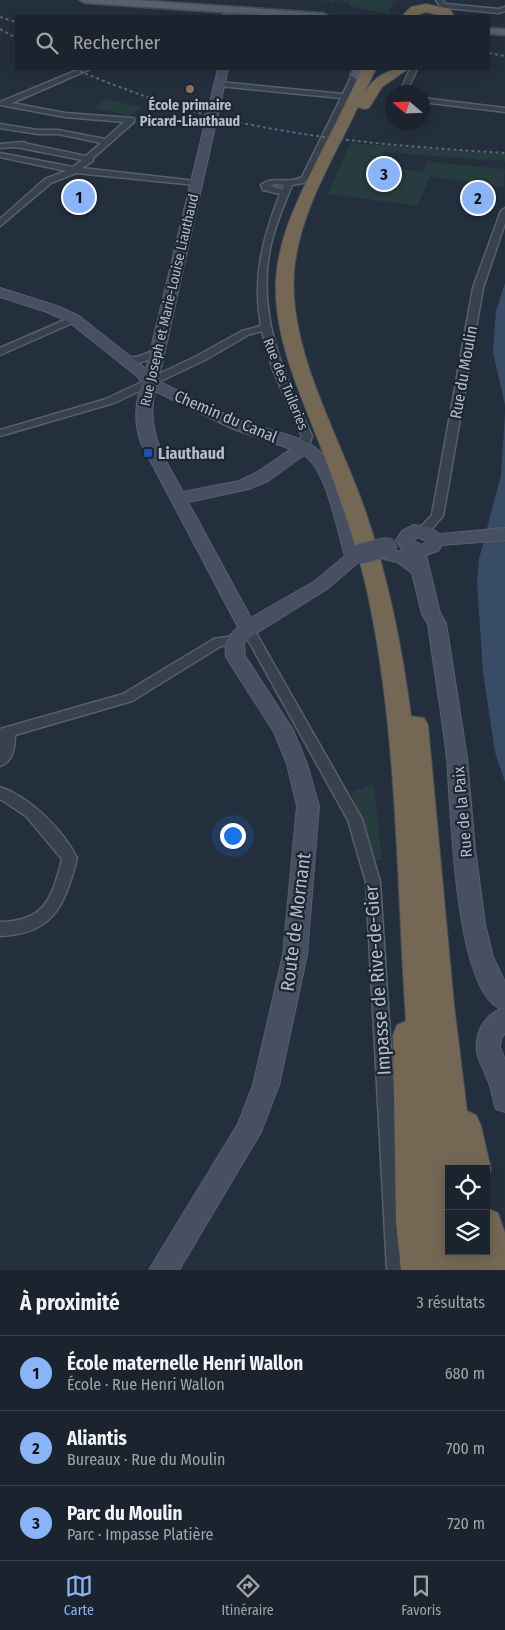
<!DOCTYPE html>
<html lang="fr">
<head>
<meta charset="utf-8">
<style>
  body { margin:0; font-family:"Fira Sans Condensed",sans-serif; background:#242b36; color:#f1f3f6 }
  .controls { position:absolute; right:15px; bottom:15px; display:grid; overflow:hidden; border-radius:0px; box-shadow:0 2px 12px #0003 }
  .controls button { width:45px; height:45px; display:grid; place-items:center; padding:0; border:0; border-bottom:1px solid #39404a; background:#1b232e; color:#f1f3f6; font:25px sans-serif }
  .compass { position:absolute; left:385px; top:85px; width:45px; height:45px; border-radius:50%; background:#1b232e; box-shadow:0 2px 12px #0003; rotate:289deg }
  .you { position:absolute; left:232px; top:835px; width:18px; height:18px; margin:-12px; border:4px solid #fff; border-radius:50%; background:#1a73e8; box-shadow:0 0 0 8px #1a73e833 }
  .badge { display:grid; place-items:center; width:32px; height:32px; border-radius:50%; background:#8ab4f8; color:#111; font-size:16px; font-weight:700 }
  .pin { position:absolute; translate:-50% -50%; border:2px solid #fff; box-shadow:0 1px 5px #0006 }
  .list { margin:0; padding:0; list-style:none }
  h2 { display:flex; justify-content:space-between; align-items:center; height:65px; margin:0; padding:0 20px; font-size:21px }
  h2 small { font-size:16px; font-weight:400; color:#a0a4aa }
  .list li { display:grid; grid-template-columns:32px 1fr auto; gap:15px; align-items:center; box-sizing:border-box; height:75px; padding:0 20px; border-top:1px solid #39404a }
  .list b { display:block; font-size:19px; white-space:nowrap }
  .list p { margin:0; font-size:16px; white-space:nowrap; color:#a0a4aa }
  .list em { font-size:16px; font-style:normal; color:#a0a4aa }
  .icon { flex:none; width:28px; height:28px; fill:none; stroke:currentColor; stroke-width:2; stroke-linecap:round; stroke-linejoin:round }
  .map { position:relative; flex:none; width:505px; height:1270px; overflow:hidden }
  .search { position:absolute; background:#1b232e; box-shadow:0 2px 12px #0003; left:15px; right:15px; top:15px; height:55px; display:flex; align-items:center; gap:12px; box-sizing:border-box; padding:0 18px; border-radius:0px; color:#a0a4aa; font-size:19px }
  .sheet { height:290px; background:#1b232e }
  nav { display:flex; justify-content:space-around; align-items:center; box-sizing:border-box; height:70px; border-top:1px solid #39404a; background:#1b232e; font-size:14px; color:#a0a4aa }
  nav a { display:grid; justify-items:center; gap:2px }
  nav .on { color:#8ab4f8 }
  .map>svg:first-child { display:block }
  .green { fill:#263c3f }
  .water { fill:#394c67 }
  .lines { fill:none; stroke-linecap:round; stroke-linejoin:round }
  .street-casing { stroke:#565f6c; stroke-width:3 }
  .secondary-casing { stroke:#565f6c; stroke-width:2 }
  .primary-casing { stroke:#414a57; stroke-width:3 }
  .highway-casing { stroke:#434c59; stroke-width:2 }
  .street { fill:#38414e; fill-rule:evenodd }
  .secondary { fill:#465061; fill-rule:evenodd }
  .primary { fill:#56606e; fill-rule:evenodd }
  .highway { fill:#746855; fill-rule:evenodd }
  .rail { stroke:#5a6575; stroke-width:2; stroke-dasharray:3 3; stroke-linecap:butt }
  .secondary-bridge-casing { stroke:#565f6c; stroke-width:21; stroke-linecap:butt }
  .secondary-bridge { stroke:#465061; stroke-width:19 }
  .education-dot { fill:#8d6e63; stroke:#1d2633; stroke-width:2 }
  .transit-dot { fill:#1a4fb4; stroke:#1d2633; stroke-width:2 }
  .labels { text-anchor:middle; stroke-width:4.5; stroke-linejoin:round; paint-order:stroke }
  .far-poi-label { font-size:14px; font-weight:bold; fill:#b4bcc9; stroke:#1d2633 }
  .far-street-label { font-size:14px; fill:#b4bcc9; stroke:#1d2633 }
  .street-label { font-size:16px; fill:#b4bcc9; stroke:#1d2633 }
  .poi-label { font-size:16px; font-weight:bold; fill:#b4bcc9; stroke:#1d2633; text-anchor:start }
  .near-street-label { font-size:19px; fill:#b4bcc9; stroke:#1d2633 }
</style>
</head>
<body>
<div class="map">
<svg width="505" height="1270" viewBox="0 0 505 1270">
  <rect width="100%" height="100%" fill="#242f3e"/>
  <path class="green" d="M 324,0 L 394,0 L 388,14 L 349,6 L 349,2 L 335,0 L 332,3 Z
    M 105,99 L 141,107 L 130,116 L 94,108 Z
    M 350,143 L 505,154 L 505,161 L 383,152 L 381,159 L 395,160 L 392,168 L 424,172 L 427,162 L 505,169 L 503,187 L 430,176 L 418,206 L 328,194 Z
    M 374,784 L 382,860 L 375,860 L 365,825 L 351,792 Z"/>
  <path class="water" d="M 505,283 L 505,405 L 493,353 L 496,311 Z
    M 505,413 L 505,782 L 495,752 L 483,672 L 477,581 L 479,559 L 501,475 Z"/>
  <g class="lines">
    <g class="street-casing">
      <path id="street" d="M 436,0 L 442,0 L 446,4 L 499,9 L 505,7 L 505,11 L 499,13 L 446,8 L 440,6 Z
        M 80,69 L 90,69 L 12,103 L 65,113 L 134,118 L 134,122 L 93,158 L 93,161 L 82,168 L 196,181 L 200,183 L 196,185 L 76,173 L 51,183 L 0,226 L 0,219 L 45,179 L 66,171 L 0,157 L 0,153 L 73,167 L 82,160 L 16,147 L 0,148 L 0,144 L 24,142 L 28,144 L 86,156 L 101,143 L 58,134 L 38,134 L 0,128 L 0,124 L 38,130 L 58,130 L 105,139 L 124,122 L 65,117 L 0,105 L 0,102 Z
        M 410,69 L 417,69 L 406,92 L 400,92 Z
        M 353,73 L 360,75 L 309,178 L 303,183 L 292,185 C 283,207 273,230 269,254 C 258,319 285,378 312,436 L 307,450 L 303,451 L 298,448 L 302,436 L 273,370 L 262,331 L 248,335 L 205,360 L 114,403 L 0,436 L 0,430 L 106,399 L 197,356 L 242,331 L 261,326 C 252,279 263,237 280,194 L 263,190 L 261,185 C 273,175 289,185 302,177 L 341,98 L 219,86 L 215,84 L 219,82 L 343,94 ZM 275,184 L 284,185 L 282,189 L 270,186 Z
        M 422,98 L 505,108 L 505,112 L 422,102 Z
        M 505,208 L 505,223 L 483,288 L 443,516 L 427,534 L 423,535 L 417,531 L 432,515 L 473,288 L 501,211 Z
        M 74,316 L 77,317 L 77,321 L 0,355 L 0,348 Z
        M 156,350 L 159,351 L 159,355 C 148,360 129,369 118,360 L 123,357 L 137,357 Z
        M 248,625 L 252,626 L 362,819 L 380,882 L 405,1270 L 387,1270 L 366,882 L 348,820 L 242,629 Z
        M 234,636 L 238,638 L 240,641 L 238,644 L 221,646 L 132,701 L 15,735 C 15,747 13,762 0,766 L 0,729 L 123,694 L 214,639 Z
        M 0,787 C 30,797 63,830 77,858 C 65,905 54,934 0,936 L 0,922 C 45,921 52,899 62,859 L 26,816 L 0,799 Z"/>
    </g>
    <g class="secondary-casing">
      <path id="secondary" d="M 227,11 L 231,12 L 233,16 L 223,16 L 223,12 Z
        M 218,69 L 228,69 L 158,381 C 187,395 214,411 244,422 C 270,432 306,434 324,456 C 345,480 351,519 360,548 L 365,550 L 368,554 L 327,589 L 255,634 L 244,643 L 245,656 L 293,730 L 307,764 L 319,806 L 307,955 L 279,1085 L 261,1132 L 179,1270 L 149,1270 L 238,1124 L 253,1085 L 283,955 L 297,806 L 287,764 L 274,732 L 226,657 L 225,641 L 238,627 L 141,443 C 134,422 135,404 142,383 L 137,376 L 69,322 L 47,312 L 0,297 L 0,288 L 57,306 L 79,316 L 146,369 ZM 155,391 L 233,429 L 291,449 L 256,473 L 239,481 L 183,492 C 165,460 145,430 155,391 ZM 304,455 C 327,470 337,530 345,556 L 315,581 L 251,618 L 188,502 L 249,489 L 268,481 Z
        M 414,525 L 429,527 L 440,534 L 505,528 L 505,540 L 442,545 L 438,551 L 426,555 L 440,613 L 446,623 L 467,758 L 475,849 L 485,924 L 493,957 L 505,982 L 505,1033 L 501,1039 L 500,1047 L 505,1060 L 505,1112 L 496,1109 C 493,1101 493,1094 490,1086 C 482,1062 470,1053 481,1027 C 485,1019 492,1013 501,1009 C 454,991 451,805 447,759 C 442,714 434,669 428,624 L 422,614 L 412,573 L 397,562 L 384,559 L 381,555 L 384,551 L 403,551 L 396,540 L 402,531 ZM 418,537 L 426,541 L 426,543 L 421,545 L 415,542 L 414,540 Z"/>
    </g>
    <g class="primary-casing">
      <path id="primary" d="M 79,0 L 135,0 L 323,13 L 329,16 L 276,16 L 85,3 Z
        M 489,28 L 505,29 L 505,35 L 489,34 Z
        M 354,69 L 366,69 L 360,78 L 356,79 L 350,75 Z"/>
    </g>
    <g class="highway-casing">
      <path id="highway" d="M 426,4 L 450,9 L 454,16 L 442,16 L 426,12 L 415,16 L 402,16 L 411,7 Z
        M 362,69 L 376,69 L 364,93 C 375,76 388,68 408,69 L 382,87 L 369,108 L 364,109 L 358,107 C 333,159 299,213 294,272 C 288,350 340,437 365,510 C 388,577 402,646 411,716 L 424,718 L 428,725 L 454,1005 L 467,1111 L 476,1115 L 481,1126 L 491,1169 L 486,1180 L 486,1169 L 449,1169 L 449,1251 L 486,1251 L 486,1208 L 498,1213 L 505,1233 L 505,1270 L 401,1270 L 396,1222 L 393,1035 L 397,1025 L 406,1021 C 396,876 398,725 365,582 C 354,536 337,490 320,445 C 300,393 273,337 276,279 C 279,235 299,197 318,158 C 333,128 348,99 362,69 Z"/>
    </g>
    <use href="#street" class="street"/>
    <use href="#secondary" class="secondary"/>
    <use href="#primary" class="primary"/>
    <use href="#highway" class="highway"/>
    <path class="rail" d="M 0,17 L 16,22
      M 0,29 L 16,38
      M 489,53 L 505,56
      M 74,69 C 108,83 142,96 178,107 C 284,138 395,146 505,153"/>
    <g class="secondary-bridge-casing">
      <path id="secondary-bridge" d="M 359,554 L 388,547"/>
    </g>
    <use href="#secondary-bridge" class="secondary-bridge"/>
  </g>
  <circle class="education-dot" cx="190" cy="89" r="5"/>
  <rect class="transit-dot" x="143" y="448" width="10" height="10" rx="2.5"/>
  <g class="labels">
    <g class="far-poi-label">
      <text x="190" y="110">École primaire<tspan x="190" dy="16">Picard-Liauthaud</tspan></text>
    </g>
    <g class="far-street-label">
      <text transform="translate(169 300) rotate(-77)" y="5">Rue Joseph et Marie-Louise Liauthaud</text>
      <text transform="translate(286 384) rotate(68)" y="5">Rue des Tuileries</text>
    </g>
    <g class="street-label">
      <text transform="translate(463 372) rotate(-80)" y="6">Rue du Moulin</text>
      <text transform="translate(226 416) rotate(23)" y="6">Chemin du Canal</text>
      <text transform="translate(462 812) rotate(-95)" y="6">Rue de la Paix</text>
    </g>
    <g class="poi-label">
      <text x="158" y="459">Liauthaud</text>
    </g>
    <g class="near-street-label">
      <text transform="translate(295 922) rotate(-83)" y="7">Route de Mornant</text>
      <text transform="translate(377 980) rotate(-94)" y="7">Impasse de Rive-de-Gier</text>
    </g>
  </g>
</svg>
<div class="controls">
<button><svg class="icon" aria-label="locate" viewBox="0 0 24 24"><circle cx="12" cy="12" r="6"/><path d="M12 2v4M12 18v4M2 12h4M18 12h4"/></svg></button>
<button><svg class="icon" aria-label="layers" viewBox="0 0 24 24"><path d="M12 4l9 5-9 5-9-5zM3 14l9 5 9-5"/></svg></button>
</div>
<svg class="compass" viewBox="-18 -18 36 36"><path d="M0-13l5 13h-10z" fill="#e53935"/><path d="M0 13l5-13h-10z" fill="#a0a4aa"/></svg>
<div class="you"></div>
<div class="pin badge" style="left:79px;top:197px">1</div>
<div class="pin badge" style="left:478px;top:198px">2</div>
<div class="pin badge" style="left:384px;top:174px">3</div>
<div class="search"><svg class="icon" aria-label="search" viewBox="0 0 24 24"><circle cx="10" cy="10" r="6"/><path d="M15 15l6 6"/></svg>Rechercher</div>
</div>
<section class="sheet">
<h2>À proximité<small>3 résultats</small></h2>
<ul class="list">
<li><span class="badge">1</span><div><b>École maternelle Henri Wallon</b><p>École · Rue Henri Wallon</p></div><em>680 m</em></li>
<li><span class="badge">2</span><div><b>Aliantis</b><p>Bureaux · Rue du Moulin</p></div><em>700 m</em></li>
<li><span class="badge">3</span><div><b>Parc du Moulin</b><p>Parc · Impasse Platière</p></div><em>720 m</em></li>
</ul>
</section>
<nav>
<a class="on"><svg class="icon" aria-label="map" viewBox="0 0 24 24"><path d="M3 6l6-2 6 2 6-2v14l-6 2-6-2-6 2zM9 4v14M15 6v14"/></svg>Carte</a>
<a><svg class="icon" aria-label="directions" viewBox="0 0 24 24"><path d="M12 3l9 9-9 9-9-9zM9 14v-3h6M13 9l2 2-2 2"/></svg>Itinéraire</a>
<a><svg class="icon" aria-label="saved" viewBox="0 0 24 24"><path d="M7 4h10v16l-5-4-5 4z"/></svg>Favoris</a>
</nav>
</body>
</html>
